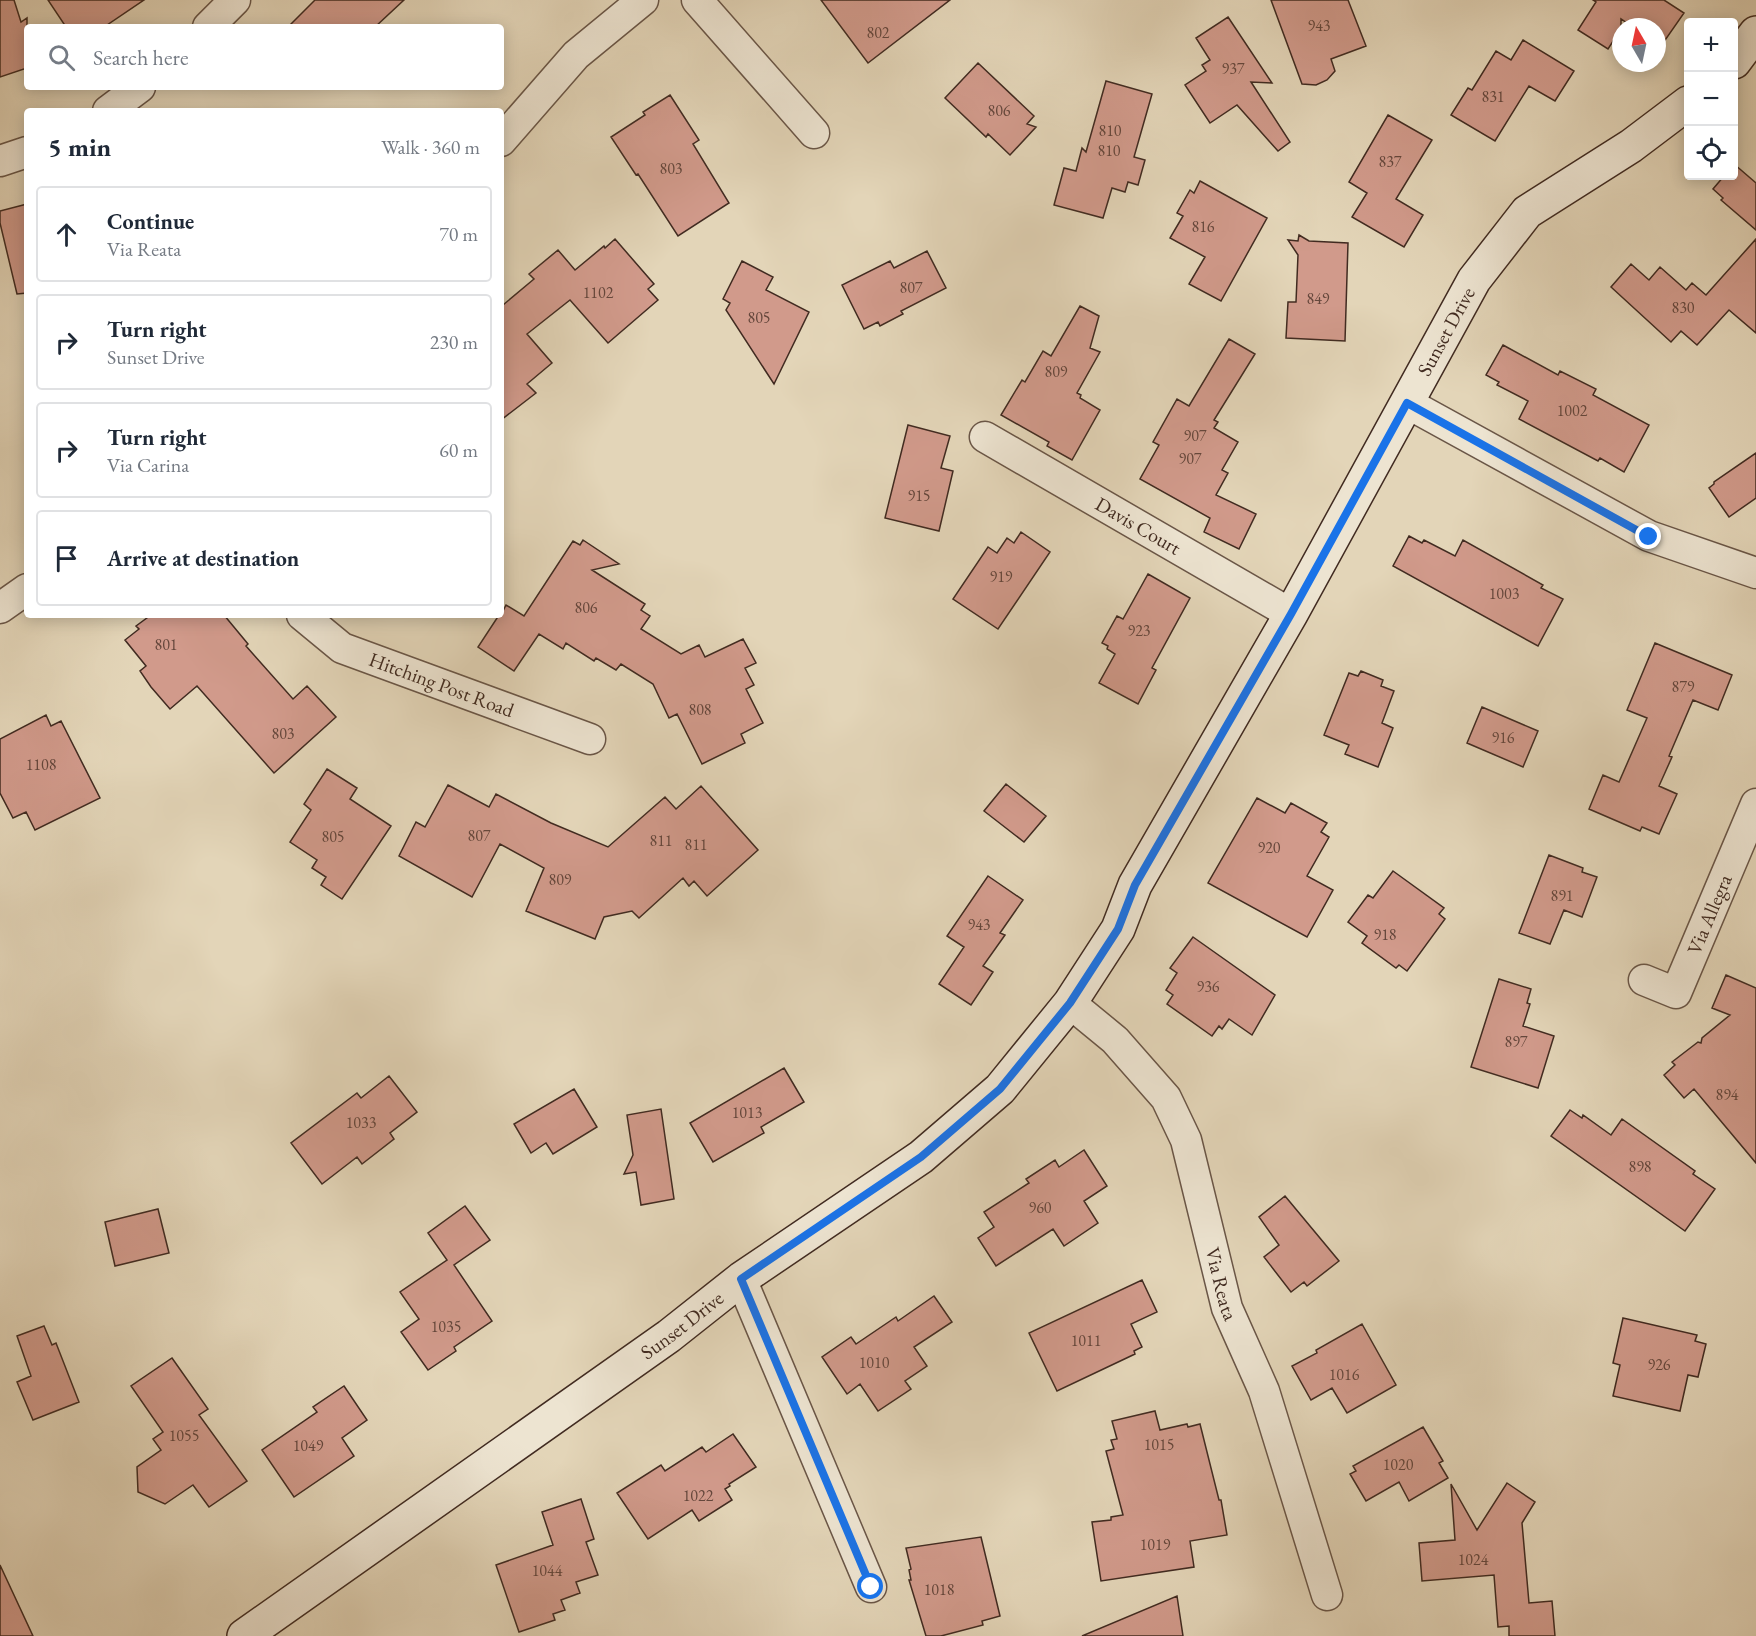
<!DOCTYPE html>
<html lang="en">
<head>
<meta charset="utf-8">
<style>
  body { margin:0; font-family:"EB Garamond",serif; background:#f2f2f3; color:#1f2937 }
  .controls { position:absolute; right:18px; top:18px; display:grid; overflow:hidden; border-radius:6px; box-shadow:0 3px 15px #0003 }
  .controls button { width:54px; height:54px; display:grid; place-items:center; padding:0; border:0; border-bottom:2px solid #e0e1e3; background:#fff; color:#1f2937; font:30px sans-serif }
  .compass { position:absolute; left:1612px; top:18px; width:54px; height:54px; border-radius:50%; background:#fff; box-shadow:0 3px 15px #0003; rotate:351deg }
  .stop { position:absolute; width:18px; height:18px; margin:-14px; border:4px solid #1a73e8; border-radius:50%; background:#fff }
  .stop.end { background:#1a73e8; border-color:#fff; box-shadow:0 2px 6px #0008 }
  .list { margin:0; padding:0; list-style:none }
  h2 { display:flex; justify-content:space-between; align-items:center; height:78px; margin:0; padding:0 24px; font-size:26px }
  h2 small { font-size:20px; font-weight:400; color:#747a83 }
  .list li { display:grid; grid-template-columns:39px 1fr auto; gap:18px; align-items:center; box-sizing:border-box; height:96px; margin:0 12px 12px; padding:0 12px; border:2px solid #e0e1e3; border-radius:6px }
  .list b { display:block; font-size:22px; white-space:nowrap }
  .list p { margin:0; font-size:20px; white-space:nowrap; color:#747a83 }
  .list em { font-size:20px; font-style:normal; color:#747a83 }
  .icon { flex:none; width:33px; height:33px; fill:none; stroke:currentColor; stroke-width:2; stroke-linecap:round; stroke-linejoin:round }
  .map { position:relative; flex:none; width:1756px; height:1636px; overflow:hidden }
  .search { position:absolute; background:#fff; box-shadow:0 3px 15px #0003; left:24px; top:24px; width:480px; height:66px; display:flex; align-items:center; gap:15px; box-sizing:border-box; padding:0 21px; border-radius:6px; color:#747a83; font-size:22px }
  .panel { position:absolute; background:#fff; box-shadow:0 3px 15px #0003; left:24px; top:108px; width:480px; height:510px; border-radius:6px }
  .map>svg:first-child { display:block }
  .building { fill:#d19a8b; stroke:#412b21; stroke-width:1.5 }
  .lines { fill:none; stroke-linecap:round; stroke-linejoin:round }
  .street-casing { stroke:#6a5647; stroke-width:33 }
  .secondary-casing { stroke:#412b21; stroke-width:36 }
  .street { stroke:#ede4d1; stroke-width:30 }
  .secondary { stroke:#ede4d1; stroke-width:33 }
  .route { stroke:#1a73e8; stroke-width:8 }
  .labels { text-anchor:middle; stroke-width:4.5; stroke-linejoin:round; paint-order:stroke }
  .number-label { font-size:16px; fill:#65473c }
  .street-label { font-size:20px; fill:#412b21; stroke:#ede4d1 }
</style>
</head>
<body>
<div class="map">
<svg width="1756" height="1636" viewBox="0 0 1756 1636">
  <rect width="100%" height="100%" fill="#e3d5b8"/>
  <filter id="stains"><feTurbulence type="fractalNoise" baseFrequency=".00333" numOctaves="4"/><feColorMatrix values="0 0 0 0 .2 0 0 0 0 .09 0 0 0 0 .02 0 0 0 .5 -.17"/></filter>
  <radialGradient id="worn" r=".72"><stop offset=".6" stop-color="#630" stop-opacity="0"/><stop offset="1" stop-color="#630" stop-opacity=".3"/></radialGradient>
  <path class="building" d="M 0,0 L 14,0 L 21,22 L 27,18 L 27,68 L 0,77 Z
    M 48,0 L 144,0 L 104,27 L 66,27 Z
    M 315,0 L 404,0 L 375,27 L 288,27 Z
    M 821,0 L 950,0 L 868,63 Z
    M 1271,0 L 1348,0 L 1366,46 L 1331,59 L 1335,71 L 1327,80 L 1316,85 L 1302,84 Z
    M 1593,0 L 1664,0 L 1684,13 L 1661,46 L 1657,43 L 1657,27 L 1633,27 L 1621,19 L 1621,29 L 1608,49 L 1578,30 L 1596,2 Z
    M 1228,17 L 1272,83 L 1251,82 L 1290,142 L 1278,151 L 1237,105 L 1210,123 L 1185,85 L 1206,71 L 1202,65 L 1210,60 L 1196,38 Z
    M 1523,40 L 1574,71 L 1555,101 L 1529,86 L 1495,141 L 1451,115 L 1468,88 L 1472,90 L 1496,51 L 1511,60 Z
    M 978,63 L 1034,116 L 1027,124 L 1036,127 L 1010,155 L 988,134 L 986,137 L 945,98 Z
    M 1106,81 L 1152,94 L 1134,157 L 1145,160 L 1138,185 L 1128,182 L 1125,192 L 1112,188 L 1103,218 L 1054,205 L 1064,168 L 1076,171 L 1082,148 L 1086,152 Z
    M 670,95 L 699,140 L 693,144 L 729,203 L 678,236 L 638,174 L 636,175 L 611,137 L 645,115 L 643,112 Z
    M 1388,115 L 1432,140 L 1396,199 L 1423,215 L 1404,247 L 1352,217 L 1367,193 L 1349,182 Z
    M 1734,164 L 1756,183 L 1756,230 L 1721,200 L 1723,198 L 1713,189 L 1724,176 L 1734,176 Z
    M 1200,181 L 1267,218 L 1221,301 L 1189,284 L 1205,257 L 1170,238 L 1183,216 L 1177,213 L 1190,190 L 1194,193 Z
    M 27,204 L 27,293 L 17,294 L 0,223 L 0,211 Z
    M 1299,235 L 1309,241 L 1348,243 L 1345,341 L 1286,338 L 1288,302 L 1296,302 L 1298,255 L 1288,240 L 1298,241 Z
    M 615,239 L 654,284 L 648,289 L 658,300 L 608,343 L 570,300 L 527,334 L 552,363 L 527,384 L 536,393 L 501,420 L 501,303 L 503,305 L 534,279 L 529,274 L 558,250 L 575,270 L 604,246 L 605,248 Z
    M 1756,239 L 1756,333 L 1729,310 L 1697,345 L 1681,331 L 1671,342 L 1611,287 L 1631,264 L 1649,280 L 1660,267 L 1686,290 L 1692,283 L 1706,295 Z
    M 927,251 L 946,288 L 901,311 L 903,314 L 880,326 L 878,322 L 864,329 L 842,285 L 890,261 L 894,268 Z
    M 742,261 L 773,277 L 766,290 L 809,312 L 774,384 L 726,310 L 730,303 L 723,299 Z
    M 1080,306 L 1099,316 L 1090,348 L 1100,352 L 1077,393 L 1081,395 L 1080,398 L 1100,410 L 1072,460 L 1047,446 L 1049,442 L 1001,415 L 1022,380 L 1025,382 L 1043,351 L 1051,356 Z
    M 1229,339 L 1255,354 L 1214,420 L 1218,422 L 1214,428 L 1238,442 L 1222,470 L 1228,473 L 1216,495 L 1256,514 L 1239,549 L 1204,532 L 1210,518 L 1140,479 L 1159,445 L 1153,442 L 1177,399 L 1189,406 Z
    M 1503,345 L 1558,375 L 1560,371 L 1596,389 L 1593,395 L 1649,425 L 1624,472 L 1600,458 L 1598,461 L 1519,419 L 1528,401 L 1497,385 L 1499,382 L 1486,375 Z
    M 908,425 L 950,436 L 941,468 L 953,471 L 939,531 L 885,518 Z
    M 1756,453 L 1756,498 L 1729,517 L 1709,488 L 1714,484 L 1714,482 Z
    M 1021,532 L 1050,552 L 998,629 L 953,599 L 988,547 L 997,553 L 1007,538 L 1014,543 Z
    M 1409,536 L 1422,543 L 1424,540 L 1455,556 L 1463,540 L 1543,585 L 1541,588 L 1563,599 L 1538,646 L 1393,566 Z
    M 583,540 L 619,564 L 592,570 L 645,604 L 641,610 L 650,616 L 641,629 L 681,654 L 699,645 L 705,657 L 743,639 L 756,663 L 745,668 L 754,685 L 746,689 L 763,723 L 741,734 L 745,743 L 702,764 L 677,714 L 669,718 L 653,684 L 621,664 L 616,670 L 596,658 L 594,661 L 566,643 L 563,649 L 539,634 L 514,671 L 478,647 L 499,615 L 501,615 L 506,605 L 524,616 L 573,541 L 580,545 Z
    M 1148,574 L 1190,598 L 1152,668 L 1156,670 L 1138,704 L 1099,683 L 1115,654 L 1107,649 L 1108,646 L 1102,643 L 1117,616 L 1123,619 Z
    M 151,615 L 224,615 L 248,644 L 246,646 L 293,699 L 307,686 L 336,717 L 274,773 L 197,686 L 170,709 L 151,687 L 140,671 L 146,666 L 125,640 L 139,629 L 136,626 Z
    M 1655,643 L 1732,675 L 1718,710 L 1693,700 L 1669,756 L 1672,757 L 1659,786 L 1677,794 L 1659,834 L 1642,827 L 1640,831 L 1589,809 L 1603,775 L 1619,782 L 1647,718 L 1627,710 Z
    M 1361,671 L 1383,680 L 1381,686 L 1394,691 L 1382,723 L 1393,728 L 1378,767 L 1345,754 L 1349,745 L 1324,735 L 1349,673 L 1358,676 Z
    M 1482,707 L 1538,731 L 1523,767 L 1467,743 Z
    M 46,715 L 51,726 L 61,721 L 100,798 L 35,830 L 26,812 L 13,818 L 0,793 L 0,739 Z
    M 327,769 L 357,788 L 350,799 L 391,826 L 342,899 L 321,885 L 326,877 L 312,868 L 317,860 L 290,842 L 311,810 L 304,804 Z
    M 1006,784 L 1046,816 L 1024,842 L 984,811 Z
    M 448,785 L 489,807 L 496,794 L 551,823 L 608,847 L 665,797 L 676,809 L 701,786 L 758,850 L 707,896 L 694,881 L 689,886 L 683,878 L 639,918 L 632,911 L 604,917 L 595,939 L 526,911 L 544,868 L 500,844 L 472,897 L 399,856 L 416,822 L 425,827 Z
    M 1257,798 L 1285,813 L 1291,803 L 1327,823 L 1321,832 L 1329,837 L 1307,876 L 1333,890 L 1307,937 L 1208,883 Z
    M 1549,855 L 1583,868 L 1582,872 L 1597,877 L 1582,917 L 1564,910 L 1550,944 L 1519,933 Z
    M 1393,871 L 1444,908 L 1439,914 L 1445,919 L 1407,971 L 1399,965 L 1396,968 L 1362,943 L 1367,936 L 1348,922 L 1368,895 L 1373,898 Z
    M 988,876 L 1023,900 L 1000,933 L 1005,935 L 983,966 L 993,972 L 971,1005 L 939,984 L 964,947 L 947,936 Z
    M 1193,937 L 1275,995 L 1252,1035 L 1229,1019 L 1222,1029 L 1219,1026 L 1212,1036 L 1167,1004 L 1173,995 L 1166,990 L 1177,973 L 1170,968 Z
    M 1726,975 L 1756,988 L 1756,1163 L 1694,1089 L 1684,1098 L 1664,1075 L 1675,1065 L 1672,1062 L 1698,1042 L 1701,1043 L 1702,1038 L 1730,1015 L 1712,1008 Z
    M 1499,979 L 1531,989 L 1527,1003 L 1530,1004 L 1523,1026 L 1554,1036 L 1538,1088 L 1471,1067 Z
    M 784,1068 L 804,1102 L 761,1127 L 764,1133 L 713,1162 L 690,1123 Z
    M 389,1076 L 417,1112 L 390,1133 L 394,1139 L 362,1164 L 357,1157 L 322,1184 L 291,1143 L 357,1093 L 361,1098 Z
    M 574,1089 L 597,1127 L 553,1154 L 546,1143 L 531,1153 L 514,1124 Z
    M 661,1109 L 674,1199 L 641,1205 L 636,1172 L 624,1174 L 633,1155 L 627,1115 Z
    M 1570,1110 L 1582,1118 L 1583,1115 L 1611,1135 L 1622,1119 L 1695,1171 L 1693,1174 L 1715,1189 L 1685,1231 L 1551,1136 Z
    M 1084,1150 L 1107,1186 L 1084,1201 L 1098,1223 L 1064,1246 L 1053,1229 L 996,1266 L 978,1238 L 994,1227 L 984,1212 L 1029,1183 L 1026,1179 L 1055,1160 L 1059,1167 Z
    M 1285,1196 L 1339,1261 L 1307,1286 L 1304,1282 L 1291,1292 L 1264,1257 L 1279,1245 L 1259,1217 Z
    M 465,1206 L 490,1240 L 454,1265 L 492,1321 L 454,1347 L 456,1351 L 428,1370 L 401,1332 L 419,1319 L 400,1292 L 447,1260 L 428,1233 Z
    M 158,1209 L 169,1253 L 115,1266 L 105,1222 Z
    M 1142,1280 L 1157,1312 L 1131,1324 L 1142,1347 L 1134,1351 L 1135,1354 L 1057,1391 L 1029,1333 Z
    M 934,1296 L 952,1322 L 914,1347 L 927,1366 L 905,1381 L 911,1389 L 878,1411 L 860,1384 L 847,1394 L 822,1357 L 851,1337 L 856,1344 L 896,1317 L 898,1321 Z
    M 1623,1318 L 1697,1335 L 1695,1341 L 1706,1344 L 1698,1377 L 1688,1375 L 1680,1411 L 1613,1396 L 1620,1365 L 1613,1363 Z
    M 1362,1324 L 1396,1385 L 1347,1413 L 1332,1388 L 1311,1400 L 1292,1366 L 1317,1353 L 1316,1350 Z
    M 44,1326 L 52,1345 L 56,1343 L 79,1402 L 33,1420 L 17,1382 L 31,1376 L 17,1336 Z
    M 172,1358 L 208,1409 L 199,1415 L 247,1481 L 209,1507 L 193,1485 L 165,1504 L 138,1492 L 137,1467 L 161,1450 L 153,1439 L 163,1432 L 131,1386 Z
    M 344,1386 L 367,1420 L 342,1438 L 354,1456 L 294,1497 L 262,1450 L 317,1412 L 313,1407 Z
    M 1155,1411 L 1160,1430 L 1187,1424 L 1188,1427 L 1200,1424 L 1219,1500 L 1221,1500 L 1227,1535 L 1190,1541 L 1194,1567 L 1101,1581 L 1092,1522 L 1111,1520 L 1111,1517 L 1123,1515 L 1106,1451 L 1114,1449 L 1111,1440 L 1117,1439 L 1112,1421 Z
    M 1423,1427 L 1443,1461 L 1439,1463 L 1448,1478 L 1409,1501 L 1399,1482 L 1366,1501 L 1350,1474 L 1356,1471 L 1353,1466 Z
    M 733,1434 L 756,1467 L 729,1484 L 730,1486 L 725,1489 L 732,1500 L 699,1521 L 692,1510 L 648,1539 L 617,1493 L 661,1465 L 665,1471 L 702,1447 L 706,1452 Z
    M 1507,1483 L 1535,1502 L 1522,1523 L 1529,1603 L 1552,1601 L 1555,1636 L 1509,1636 L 1509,1626 L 1498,1627 L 1494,1575 L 1422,1581 L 1419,1543 L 1455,1540 L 1451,1484 L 1477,1530 Z
    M 581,1499 L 594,1539 L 586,1542 L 598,1575 L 576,1582 L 580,1593 L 561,1600 L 565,1610 L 553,1614 L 555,1620 L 519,1632 L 496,1565 L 553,1545 L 542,1512 Z
    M 981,1537 L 1000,1616 L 982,1621 L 983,1625 L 941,1636 L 926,1636 L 909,1580 L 911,1580 L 909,1570 L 911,1569 L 906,1548 Z
    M 0,1565 L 33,1636 L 0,1636 Z
    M 1177,1596 L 1183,1636 L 1082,1636 Z"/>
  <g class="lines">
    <g class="street-casing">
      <g id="street">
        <path d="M 697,0 L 814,133"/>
        <path d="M 208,27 L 235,0"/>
        <path d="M 108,111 L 140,87"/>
        <path d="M 501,141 L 576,55 L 643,0"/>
        <path d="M 0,161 L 27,152"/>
        <path d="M 1407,403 L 1649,536 L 1756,573"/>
        <path id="s1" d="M 985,437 L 1291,614"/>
        <path d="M 0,608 L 27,589"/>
        <path id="s2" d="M 302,615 L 342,648 L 590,739"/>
        <path id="s3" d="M 1644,980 L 1676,993 L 1756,804"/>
        <path id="s4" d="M 1070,1003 L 1115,1040 L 1166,1098 L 1186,1140 L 1227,1308 L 1264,1391 L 1327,1595"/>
        <path d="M 741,1279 L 871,1587"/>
      </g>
    </g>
    <g class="secondary-casing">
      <g id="secondary">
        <path d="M 1734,62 L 1756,33"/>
        <path id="s5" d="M 244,1636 L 669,1336 L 741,1279 L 921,1157 L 1000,1089 L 1070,1003 L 1118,929 L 1135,885 L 1291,614 L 1474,280 L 1527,212 L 1631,146 L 1688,103"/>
      </g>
    </g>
    <use href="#street" class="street"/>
    <use href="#secondary" class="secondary"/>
  </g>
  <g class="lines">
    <path class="route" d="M 871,1587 L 741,1279 L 921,1157 L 1000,1089 L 1070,1003 L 1118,929 L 1135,885 L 1291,614 L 1407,403 L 1649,537"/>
  </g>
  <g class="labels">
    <g class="number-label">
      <text x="1319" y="31">943</text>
      <text x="878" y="38">802</text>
      <text x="1233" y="74">937</text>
      <text x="1493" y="102">831</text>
      <text x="999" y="116">806</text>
      <text x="1110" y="136">810</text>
      <text x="1109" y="156">810</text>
      <text x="1390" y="167">837</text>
      <text x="671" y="174">803</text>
      <text x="1203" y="232">816</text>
      <text x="911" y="293">807</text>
      <text x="598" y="298">1102</text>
      <text x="1318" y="304">849</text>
      <text x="1683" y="313">830</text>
      <text x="759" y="323">805</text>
      <text x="1056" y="377">809</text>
      <text x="1572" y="416">1002</text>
      <text x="1195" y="441">907</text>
      <text x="1190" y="464">907</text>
      <text x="919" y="501">915</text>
      <text x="1001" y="582">919</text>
      <text x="1504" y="599">1003</text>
      <text x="586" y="613">806</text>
      <text x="1139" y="636">923</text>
      <text x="166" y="650">801</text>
      <text x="1683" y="692">879</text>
      <text x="700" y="715">808</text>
      <text x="283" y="739">803</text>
      <text x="1503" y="743">916</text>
      <text x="41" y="770">1108</text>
      <text x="479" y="841">807</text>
      <text x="333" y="842">805</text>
      <text x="661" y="846">811</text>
      <text x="696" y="850">811</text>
      <text x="1269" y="853">920</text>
      <text x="560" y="885">809</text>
      <text x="1562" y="901">891</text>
      <text x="979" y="930">943</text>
      <text x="1385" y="940">918</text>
      <text x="1208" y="992">936</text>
      <text x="1516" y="1047">897</text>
      <text x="1727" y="1100">894</text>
      <text x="747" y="1118">1013</text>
      <text x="361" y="1128">1033</text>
      <text x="1640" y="1172">898</text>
      <text x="1040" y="1213">960</text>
      <text x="446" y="1332">1035</text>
      <text x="1086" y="1346">1011</text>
      <text x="874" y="1368">1010</text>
      <text x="1659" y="1370">926</text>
      <text x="1344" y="1380">1016</text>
      <text x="184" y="1441">1055</text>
      <text x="1159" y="1450">1015</text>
      <text x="308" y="1451">1049</text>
      <text x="1398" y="1470">1020</text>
      <text x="698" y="1501">1022</text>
      <text x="1155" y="1550">1019</text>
      <text x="1473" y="1565">1024</text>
      <text x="547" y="1576">1044</text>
      <text x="939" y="1595">1018</text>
    </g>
    <g class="street-label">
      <text dy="7" stroke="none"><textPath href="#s5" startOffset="1815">Sunset Drive</textPath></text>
      <text dy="7" stroke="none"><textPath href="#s1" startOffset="177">Davis Court</textPath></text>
      <text dy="7" stroke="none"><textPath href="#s2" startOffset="158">Hitching Post Road</textPath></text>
      <text dy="7" stroke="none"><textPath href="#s3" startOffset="120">Via Allegra</textPath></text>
      <text dy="7" stroke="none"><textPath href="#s4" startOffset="330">Via Reata</textPath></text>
      <text dy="7" stroke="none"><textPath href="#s5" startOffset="537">Sunset Drive</textPath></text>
    </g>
  </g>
  <rect width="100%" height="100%" filter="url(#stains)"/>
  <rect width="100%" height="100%" fill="url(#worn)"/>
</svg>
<div class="controls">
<button>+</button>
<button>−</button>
<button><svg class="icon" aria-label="locate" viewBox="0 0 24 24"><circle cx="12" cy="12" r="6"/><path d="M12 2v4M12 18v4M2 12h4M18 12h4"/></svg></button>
</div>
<svg class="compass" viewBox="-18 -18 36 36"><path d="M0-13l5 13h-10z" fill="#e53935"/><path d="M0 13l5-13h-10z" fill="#747a83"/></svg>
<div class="stop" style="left:871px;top:1587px"></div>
<div class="stop end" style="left:1649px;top:537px"></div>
<div class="search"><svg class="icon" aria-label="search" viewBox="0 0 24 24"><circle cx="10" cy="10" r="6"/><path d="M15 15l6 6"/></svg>Search here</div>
<section class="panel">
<h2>5 min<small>Walk · 360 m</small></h2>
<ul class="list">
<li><svg class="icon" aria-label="ahead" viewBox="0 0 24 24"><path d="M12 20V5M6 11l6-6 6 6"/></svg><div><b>Continue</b><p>Via Reata</p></div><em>70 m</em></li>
<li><svg class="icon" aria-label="right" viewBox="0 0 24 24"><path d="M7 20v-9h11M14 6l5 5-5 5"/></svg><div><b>Turn right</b><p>Sunset Drive</p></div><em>230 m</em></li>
<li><svg class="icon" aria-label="right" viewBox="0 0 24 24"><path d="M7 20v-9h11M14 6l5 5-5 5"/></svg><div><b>Turn right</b><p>Via Carina</p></div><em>60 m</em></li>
<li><svg class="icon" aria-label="arrive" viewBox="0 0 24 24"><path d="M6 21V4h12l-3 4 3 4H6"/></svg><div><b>Arrive at destination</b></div></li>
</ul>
</section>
</div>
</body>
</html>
